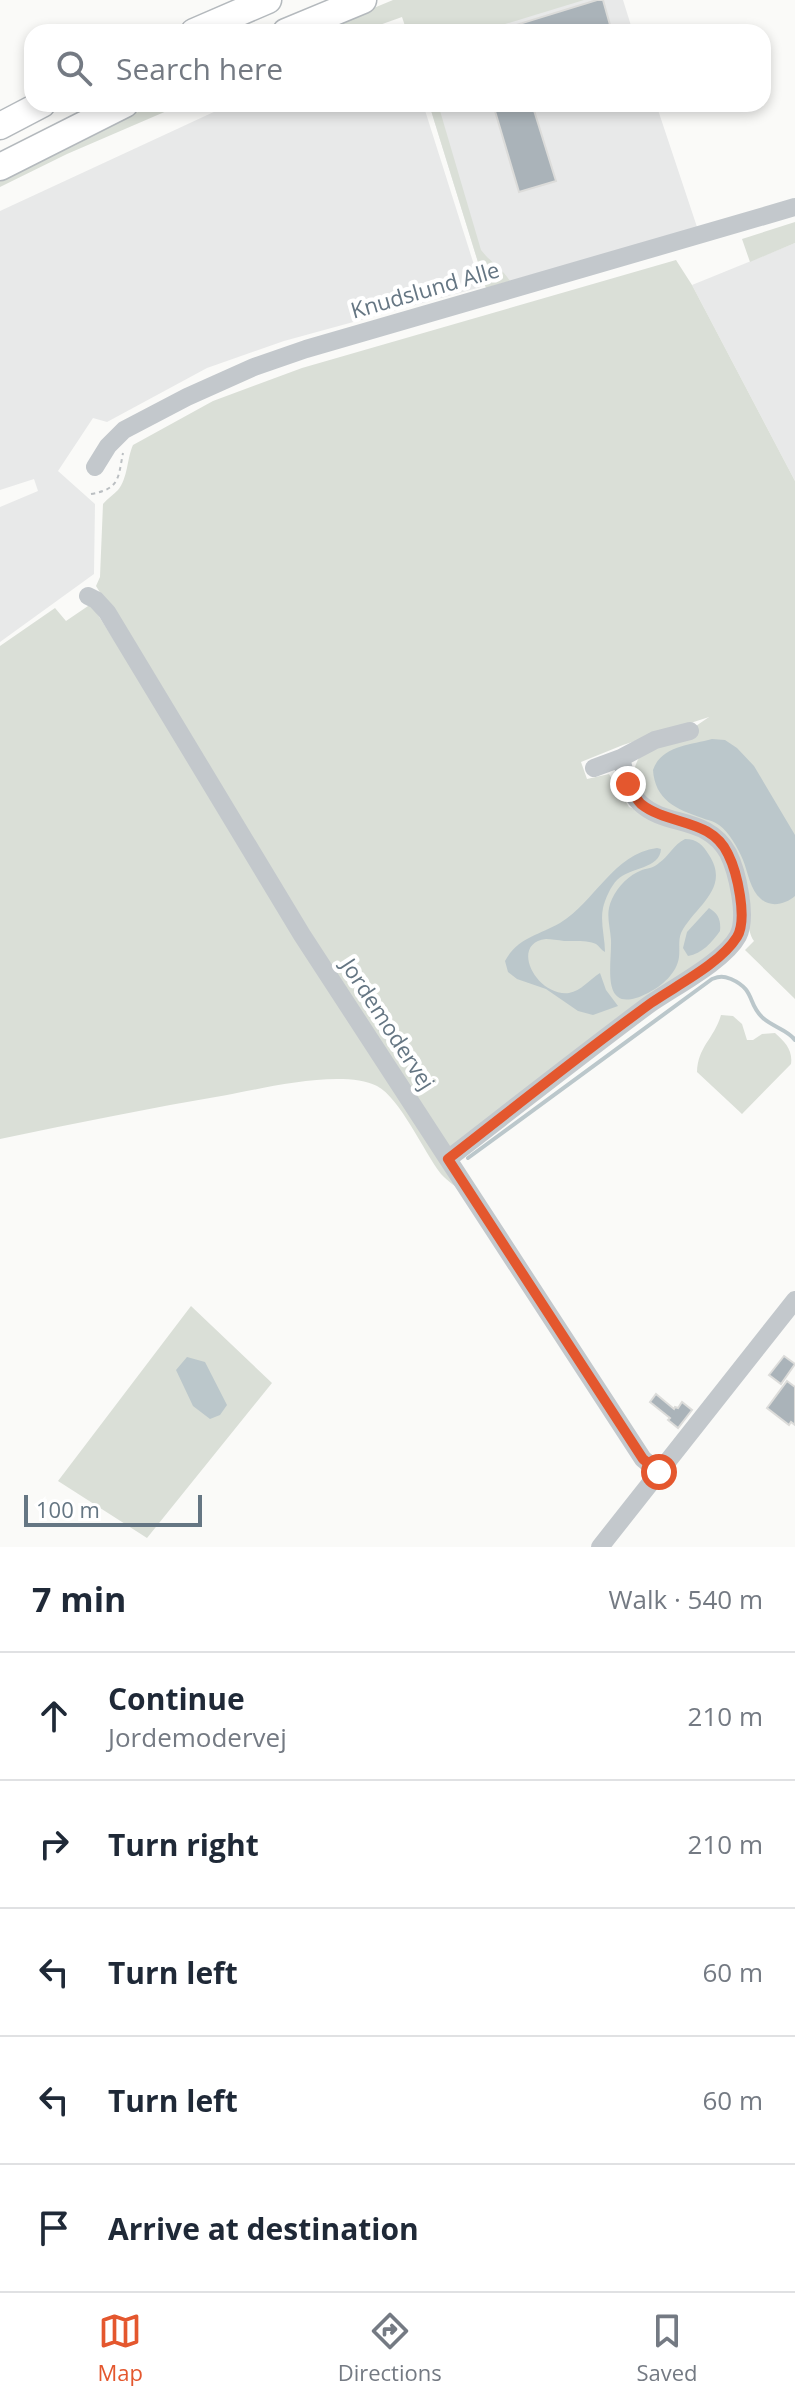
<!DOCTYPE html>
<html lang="en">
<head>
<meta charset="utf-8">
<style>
  body { margin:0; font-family:"Open Sans",sans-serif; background:#f2f2f3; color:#1f2937 }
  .scale { position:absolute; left:24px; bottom:20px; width:178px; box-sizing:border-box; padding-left:8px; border:4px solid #657683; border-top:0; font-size:22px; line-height:28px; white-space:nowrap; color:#657683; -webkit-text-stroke:6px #fff; paint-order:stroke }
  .stop { position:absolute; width:24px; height:24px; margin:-18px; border:6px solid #e4572e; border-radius:50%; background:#fff }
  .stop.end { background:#e4572e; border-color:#fff; box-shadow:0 2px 8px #0008 }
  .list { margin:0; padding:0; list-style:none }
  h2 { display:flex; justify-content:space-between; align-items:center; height:104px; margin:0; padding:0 32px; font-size:34px }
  h2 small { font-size:26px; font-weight:400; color:#747a83 }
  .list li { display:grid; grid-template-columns:52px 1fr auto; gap:24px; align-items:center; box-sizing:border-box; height:128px; padding:0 32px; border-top:2px solid #e0e1e3 }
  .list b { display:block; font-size:30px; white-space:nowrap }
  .list p { margin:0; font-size:26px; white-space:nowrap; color:#747a83 }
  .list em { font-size:26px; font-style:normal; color:#747a83 }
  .icon { flex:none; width:44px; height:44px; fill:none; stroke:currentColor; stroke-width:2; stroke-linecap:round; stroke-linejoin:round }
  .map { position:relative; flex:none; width:795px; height:1547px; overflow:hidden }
  .search { position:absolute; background:#fff; box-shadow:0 4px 12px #0003; left:24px; right:24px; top:24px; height:88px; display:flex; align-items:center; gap:20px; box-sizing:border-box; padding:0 28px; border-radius:24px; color:#747a83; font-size:30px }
  .sheet { height:744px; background:#fff }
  nav { display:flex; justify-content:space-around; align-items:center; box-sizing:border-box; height:112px; border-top:2px solid #e0e1e3; background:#fff; font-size:22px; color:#747a83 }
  nav a { display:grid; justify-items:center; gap:4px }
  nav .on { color:#e4572e }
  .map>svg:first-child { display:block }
  .built { fill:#e8e9e9 }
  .green { fill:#dadfd7 }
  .water { fill:#bbc7cb }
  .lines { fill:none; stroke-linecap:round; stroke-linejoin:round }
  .stream { stroke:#bbc7cb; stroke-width:4 }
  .building { fill:#aab3b9; stroke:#dcdcda; stroke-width:2 }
  .highway-casing { stroke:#b4b9bd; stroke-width:29 }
  .path { stroke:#bbbfc2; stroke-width:2; stroke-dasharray:4 4; stroke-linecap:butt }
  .minor { stroke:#c3c8cc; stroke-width:18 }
  .highway { stroke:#fff; stroke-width:26 }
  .route { stroke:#e4572e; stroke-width:10 }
  .labels { text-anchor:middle; stroke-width:8; stroke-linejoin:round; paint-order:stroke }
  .street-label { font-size:22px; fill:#657683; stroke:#fff }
</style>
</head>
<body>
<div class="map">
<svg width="795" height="1547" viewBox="0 0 795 1547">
  <rect width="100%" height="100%" fill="#fafaf8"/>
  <path class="built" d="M 448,0 L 623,0 L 633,32 L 407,32 Z
    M 231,104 L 423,104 L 481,287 L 284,341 L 207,368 L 107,422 L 93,418 L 58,471 L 95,504 L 94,574 L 0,642 L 0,507 L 38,491 L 34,479 L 0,490 L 0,211 Z
    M 429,104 L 656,104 L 697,227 L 486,288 Z
    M 795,243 L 795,481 L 692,285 Z"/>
  <path class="green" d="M 393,0 L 584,0 L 479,32 L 407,32 L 402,17 L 360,32 L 316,32 Z
    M 154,104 L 183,104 L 67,154 L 0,187 L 0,180 Z
    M 429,104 L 438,104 L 481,250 C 490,262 502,268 510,281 L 486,288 Z
    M 795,222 L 795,243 L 750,262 L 742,239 Z
    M 676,260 L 692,285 L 795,481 L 795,999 L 745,950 L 754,941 C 746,929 750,919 750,906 C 749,887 741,857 729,842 C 709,815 630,811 631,779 C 631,775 634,771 635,767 C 642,742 675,741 697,736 L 693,728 L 709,717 L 623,745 L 581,762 L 587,779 L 609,774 L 629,807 L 707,835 C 732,852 744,906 733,934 C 730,942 724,948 718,954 L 450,1149 L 387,1056 L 96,586 L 100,577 L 103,504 C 108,498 113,495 118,490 C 128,478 127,458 133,445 L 213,401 L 302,368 Z
    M 91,604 L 647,1472 L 648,1477 L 644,1480 L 640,1466 L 464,1193 C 457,1187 447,1181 441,1174 C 424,1152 400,1098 377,1086 C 342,1069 264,1088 227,1095 C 151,1108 75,1123 0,1139 L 0,646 L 55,608 L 66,621 Z
    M 721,1015 L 733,1016 L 742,1024 L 747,1040 L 753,1040 L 762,1034 L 775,1033 C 785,1042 793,1050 791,1064 L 742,1114 L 697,1072 C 698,1046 714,1039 721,1015 Z
    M 191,1306 L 272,1383 L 147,1538 L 58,1481 Z"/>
  <path class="water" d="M 712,739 L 725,740 L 737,748 L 754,766 L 795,835 L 795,896 C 786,904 771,908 761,899 C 750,890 748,872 743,860 C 738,848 729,832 719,825 C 714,821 707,820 702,818 C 676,809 655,800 653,770 C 661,746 690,745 712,739 Z
    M 685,839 C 697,839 703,845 709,855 C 731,889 695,906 681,933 C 678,941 680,949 679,957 C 677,973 662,986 648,993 C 599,1018 612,966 611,940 C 610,924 605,914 612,899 C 618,886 629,875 642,870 C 649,868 653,868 659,863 C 669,856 673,845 685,839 Z
    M 657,848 L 661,849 C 660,869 630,867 617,880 C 611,886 605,899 603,908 C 600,922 605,938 605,952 C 601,950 599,946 596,944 C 589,940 572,941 564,941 C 558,940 551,939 546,939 C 509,943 536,997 569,993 C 581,991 590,979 600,973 L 606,990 L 618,1006 L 593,1015 L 578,1011 L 546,989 L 517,979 L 508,972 L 505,961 C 517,938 539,935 560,923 C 595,902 613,854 657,848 Z
    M 709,908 C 719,914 721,921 720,931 C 712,942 702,954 688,956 L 683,948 L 687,932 Z
    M 187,1357 L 205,1362 L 227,1405 L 220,1415 L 210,1419 L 193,1406 L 176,1370 Z"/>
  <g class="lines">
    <path class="stream" d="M 468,1158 L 712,979 C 720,976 723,976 731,979 C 756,990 747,1004 763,1018 C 773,1027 788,1030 795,1040"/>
  </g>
  <path class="building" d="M 597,0 L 603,0 L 612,32 L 500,32 L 500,30 Z
    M 496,104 L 532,104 L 556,181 L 519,192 L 495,111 L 498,111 Z
    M 784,1356 L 795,1364 L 781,1384 L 769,1375 Z
    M 787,1381 L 795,1387 L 795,1425 L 791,1422 L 789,1425 L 767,1408 Z
    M 656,1394 L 674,1409 L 675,1407 L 678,1408 L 682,1402 L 692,1410 L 678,1428 L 668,1420 L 670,1418 L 650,1402 Z"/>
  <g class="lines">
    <g class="highway-casing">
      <path id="highway" d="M 194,32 L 268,0
        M 286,32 L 363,0
        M 0,126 L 42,104
        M 0,167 L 125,104"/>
    </g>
    <path class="path" d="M 91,494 C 120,489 118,478 123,453"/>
    <path class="minor" d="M 95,467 L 108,446 L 124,430 L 187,397 L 254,367 L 306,349 L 795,207
      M 88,596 L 96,600 L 107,612 L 302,935 L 643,1459 L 659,1472
      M 594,768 L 621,758
      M 448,1159 C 514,1108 580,1056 647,1006 C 672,988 724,962 738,936 C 748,917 737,871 728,853 C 707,815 666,828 640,803 C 628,792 625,773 621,758 L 655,740 L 690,731
      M 600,1547 L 795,1300"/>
    <use href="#highway" class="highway"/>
  </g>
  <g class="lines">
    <path class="route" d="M 628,784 C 632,790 636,799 641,804 C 669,826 711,818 728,854 C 737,872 748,919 737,937 C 720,964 677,985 651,1003 C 582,1053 515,1107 448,1159 L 643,1459 L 659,1472"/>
  </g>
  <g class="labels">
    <g class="street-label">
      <text transform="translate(425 290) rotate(-16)" y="8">Knudslund Alle</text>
      <text transform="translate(388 1024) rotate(57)" y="8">Jordemodervej</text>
    </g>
  </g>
</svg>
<div class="scale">100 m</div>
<div class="stop" style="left:659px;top:1472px"></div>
<div class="stop end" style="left:628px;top:784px"></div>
<div class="search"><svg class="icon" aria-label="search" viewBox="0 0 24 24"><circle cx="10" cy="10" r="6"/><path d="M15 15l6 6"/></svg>Search here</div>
</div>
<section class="sheet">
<h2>7 min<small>Walk · 540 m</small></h2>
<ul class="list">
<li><svg class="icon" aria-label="ahead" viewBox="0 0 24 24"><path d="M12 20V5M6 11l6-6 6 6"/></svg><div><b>Continue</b><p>Jordemodervej</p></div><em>210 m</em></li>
<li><svg class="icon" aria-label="right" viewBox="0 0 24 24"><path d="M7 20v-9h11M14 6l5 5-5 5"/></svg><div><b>Turn right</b></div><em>210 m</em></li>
<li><svg class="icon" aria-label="left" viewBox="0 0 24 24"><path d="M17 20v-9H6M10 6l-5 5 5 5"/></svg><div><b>Turn left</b></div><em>60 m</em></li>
<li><svg class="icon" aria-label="left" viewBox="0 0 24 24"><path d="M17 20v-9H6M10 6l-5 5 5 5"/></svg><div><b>Turn left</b></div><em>60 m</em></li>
<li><svg class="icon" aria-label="arrive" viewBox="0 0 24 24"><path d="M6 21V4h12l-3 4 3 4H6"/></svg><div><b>Arrive at destination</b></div></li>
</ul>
</section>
<nav>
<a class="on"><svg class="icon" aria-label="map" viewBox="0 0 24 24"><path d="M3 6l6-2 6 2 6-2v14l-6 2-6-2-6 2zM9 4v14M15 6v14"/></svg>Map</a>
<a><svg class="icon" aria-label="directions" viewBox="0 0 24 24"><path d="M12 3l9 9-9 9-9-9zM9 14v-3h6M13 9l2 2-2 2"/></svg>Directions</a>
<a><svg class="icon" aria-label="saved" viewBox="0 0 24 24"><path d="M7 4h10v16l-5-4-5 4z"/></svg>Saved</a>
</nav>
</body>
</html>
